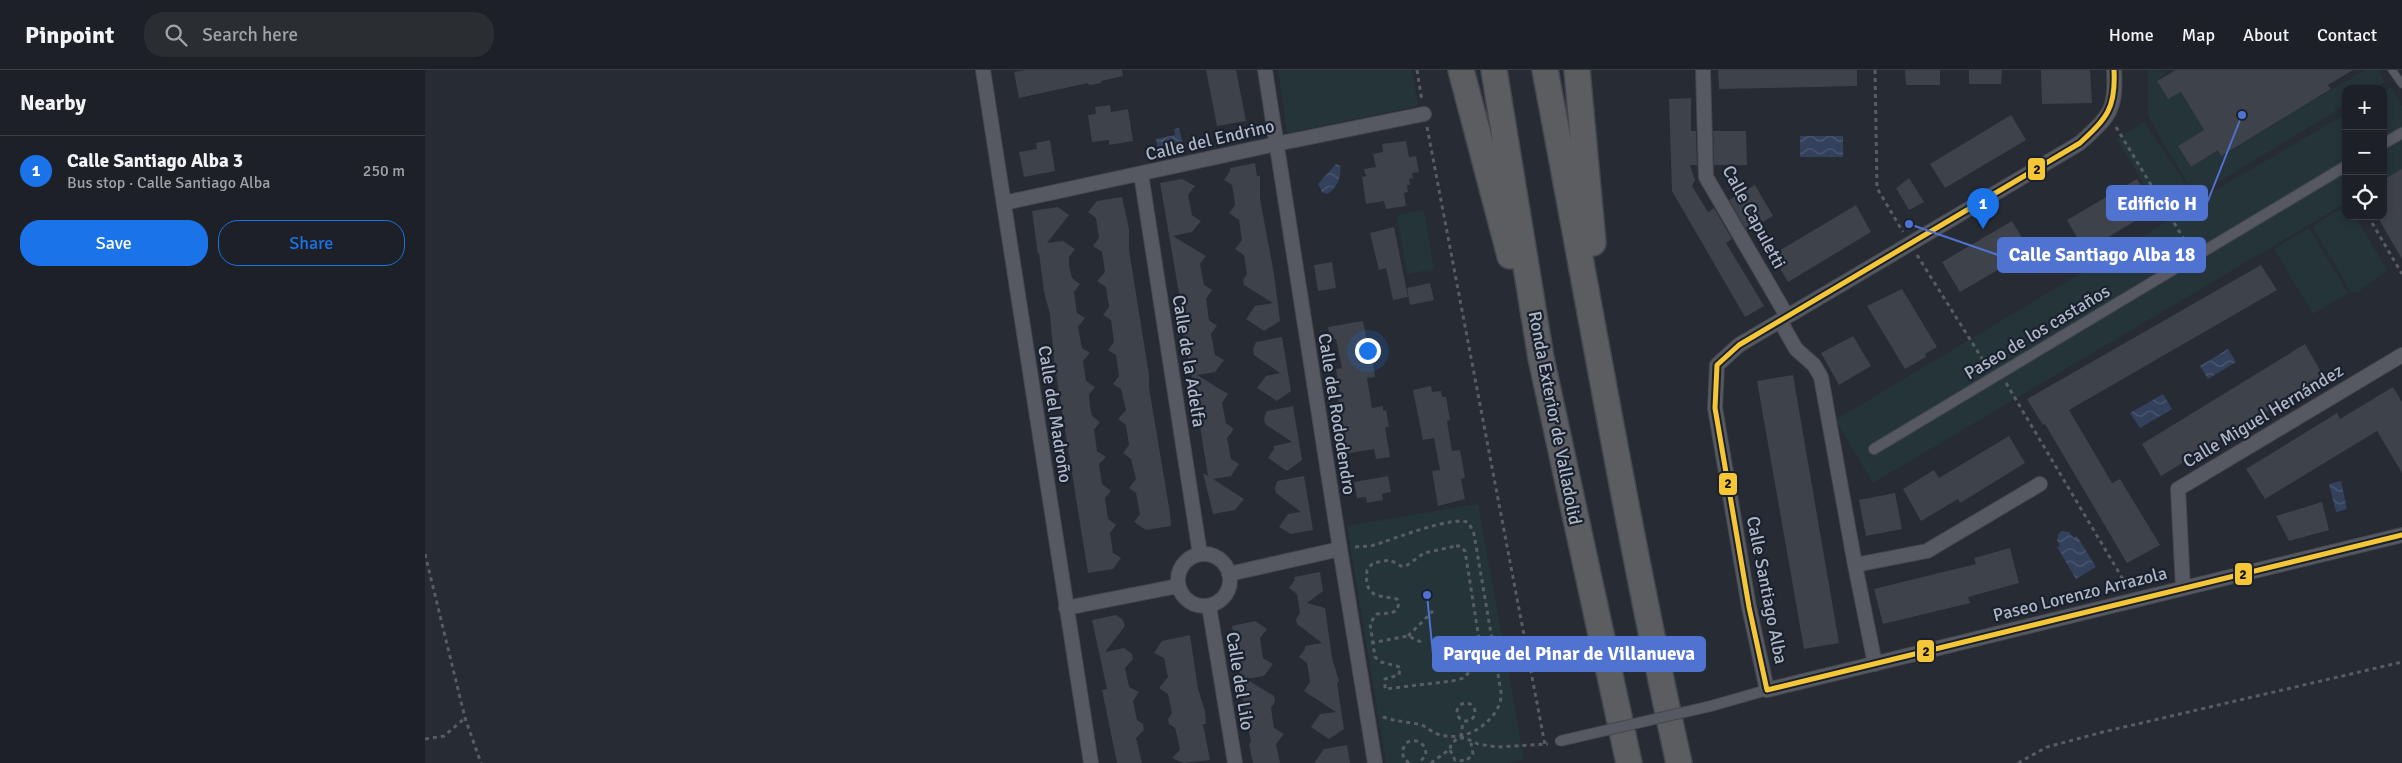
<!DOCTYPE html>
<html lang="en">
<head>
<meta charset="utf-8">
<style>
  body { margin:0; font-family:Signika,sans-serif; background:#2a2d32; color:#f1f3f6 }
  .controls { position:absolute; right:15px; top:15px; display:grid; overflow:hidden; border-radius:10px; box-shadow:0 2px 8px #0003 }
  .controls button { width:45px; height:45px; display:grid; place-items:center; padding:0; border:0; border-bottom:1px solid #3b3e43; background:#1d2026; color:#f1f3f6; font:25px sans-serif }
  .you { position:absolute; left:942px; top:280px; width:18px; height:18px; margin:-12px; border:4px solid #fff; border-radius:50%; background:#1a73e8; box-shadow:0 0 0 8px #1a73e833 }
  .badge { display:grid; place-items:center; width:32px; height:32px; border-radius:50%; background:#1a73e8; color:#fff; font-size:16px; font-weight:700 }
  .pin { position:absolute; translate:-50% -41px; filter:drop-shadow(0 1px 2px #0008) }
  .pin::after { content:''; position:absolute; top:26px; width:18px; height:15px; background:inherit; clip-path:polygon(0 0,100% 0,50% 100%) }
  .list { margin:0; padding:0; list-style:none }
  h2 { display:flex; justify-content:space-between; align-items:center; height:65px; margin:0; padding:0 20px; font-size:21px }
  h2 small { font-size:16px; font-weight:400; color:#a0a3a7 }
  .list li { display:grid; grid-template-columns:32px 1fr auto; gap:15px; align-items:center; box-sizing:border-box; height:70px; padding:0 20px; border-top:1px solid #3b3e43 }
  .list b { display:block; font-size:19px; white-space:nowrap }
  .list p { margin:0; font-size:16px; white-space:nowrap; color:#a0a3a7 }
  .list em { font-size:16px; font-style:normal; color:#a0a3a7 }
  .actions { display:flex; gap:10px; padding:15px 20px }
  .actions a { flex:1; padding:11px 0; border:1px solid #1a73e8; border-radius:20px; text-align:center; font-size:18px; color:#1a73e8 }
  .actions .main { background:#1a73e8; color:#fff }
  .icon { flex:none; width:28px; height:28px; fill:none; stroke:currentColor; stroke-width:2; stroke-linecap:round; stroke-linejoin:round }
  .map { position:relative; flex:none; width:1977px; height:693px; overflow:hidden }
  header { display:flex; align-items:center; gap:30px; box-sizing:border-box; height:70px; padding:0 25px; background:#1d2026; border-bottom:1px solid #3b3e43 }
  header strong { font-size:24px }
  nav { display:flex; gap:28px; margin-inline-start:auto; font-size:18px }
  .search { width:350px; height:45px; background:#2a2d32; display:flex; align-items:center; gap:12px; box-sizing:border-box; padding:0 18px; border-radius:20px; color:#a0a3a7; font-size:19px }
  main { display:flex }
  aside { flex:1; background:#1d2026 }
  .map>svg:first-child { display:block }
  .green { fill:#243439 }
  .water { fill:url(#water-waves) }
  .building { fill:#3e424a }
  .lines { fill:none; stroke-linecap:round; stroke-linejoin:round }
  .service-casing { stroke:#44474e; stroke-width:9 }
  .pedestrian-casing { stroke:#44474e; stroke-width:12 }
  .minor-casing { stroke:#44474e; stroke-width:16 }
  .motorway-casing { stroke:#43474f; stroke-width:28 }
  .path { stroke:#585d64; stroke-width:3; stroke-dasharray:4 4; stroke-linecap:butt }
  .service { stroke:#565961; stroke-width:7 }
  .pedestrian { stroke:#565961; stroke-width:10 }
  .minor { stroke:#565961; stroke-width:14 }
  .motorway { stroke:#5b5d61; stroke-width:25 }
  .pedestrian-bridge-casing { stroke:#44474e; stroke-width:12; stroke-linecap:butt }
  .pedestrian-bridge { stroke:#565961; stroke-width:10 }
  .bus-1-casing { stroke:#1a212e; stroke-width:9 }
  .bus-1 { stroke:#f5c636; stroke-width:5 }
  .labels { text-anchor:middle; stroke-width:4.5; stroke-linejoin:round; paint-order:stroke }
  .street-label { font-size:18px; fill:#afb6c5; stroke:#1a212e }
  .leader { fill:none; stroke:#5072d1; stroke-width:2 }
  .callout-dot { fill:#5072d1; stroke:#1a212e; stroke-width:2 }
  .callout { fill:#5072d1; stroke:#5072d1; stroke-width:2 }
  .callout-label { font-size:19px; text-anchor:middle; font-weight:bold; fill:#fff }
  .line-badge { stroke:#1a212e; stroke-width:2 }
  .pale-badge-label { font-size:14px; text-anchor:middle; font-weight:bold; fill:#111 }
</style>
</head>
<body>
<header>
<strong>Pinpoint</strong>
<div class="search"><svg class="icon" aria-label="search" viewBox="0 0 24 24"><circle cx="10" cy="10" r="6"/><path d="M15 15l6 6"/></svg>Search here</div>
<nav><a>Home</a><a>Map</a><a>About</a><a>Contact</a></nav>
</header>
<main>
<aside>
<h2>Nearby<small></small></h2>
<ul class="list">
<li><span class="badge">1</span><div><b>Calle Santiago Alba 3</b><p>Bus stop · Calle Santiago Alba</p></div><em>250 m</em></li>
</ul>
<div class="actions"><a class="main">Save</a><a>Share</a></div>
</aside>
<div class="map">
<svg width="1977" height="693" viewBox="0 0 1977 693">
  <defs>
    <pattern id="water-waves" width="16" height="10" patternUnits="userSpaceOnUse" patternTransform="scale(1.25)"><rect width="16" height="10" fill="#33415c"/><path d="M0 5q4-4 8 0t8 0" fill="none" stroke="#4e5a72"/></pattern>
  </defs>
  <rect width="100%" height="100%" fill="#272b33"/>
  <path class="green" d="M 853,0 L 987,0 L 993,36 L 862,63 Z
    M 1723,0 L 1742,1 L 1732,11 L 1742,28 L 1756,22 L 1779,60 L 1753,76 L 1766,97 L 1793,80 L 1796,86 L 1939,0 L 1953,0 L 1960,12 L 1949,19 L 1921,19 L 1921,35 L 1770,126 L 1773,130 L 1921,44 L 1921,133 L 1448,413 L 1410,350 L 1741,152 L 1692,69 L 1719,52 L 1769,125 L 1723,46 Z
    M 1966,17 L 1977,36 L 1977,99 L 1958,110 L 1958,22 Z
    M 1921,136 L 1921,146 L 1930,146 L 1962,200 L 1933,222 L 1926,222 L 1887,156 Z
    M 999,140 L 1009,199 L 982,204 L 972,145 Z
    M 1884,158 L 1923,223 L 1888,244 L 1849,179 Z
    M 1053,434 L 1099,689 L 1081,693 L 961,693 L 922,456 Z"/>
  <path class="water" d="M 754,58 L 758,75 L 733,80 L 731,69 L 750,65 L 749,59 Z
    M 1375,66 L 1418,66 L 1418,87 L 1375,87 Z
    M 911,94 L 915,96 C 917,106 912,119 902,124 L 897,122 L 893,114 Z
    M 1803,279 L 1811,292 L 1783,309 L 1775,296 Z
    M 1738,324 L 1747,339 L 1715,358 L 1705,343 Z
    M 1916,411 L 1922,439 L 1911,442 L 1904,414 Z
    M 1637,461 L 1644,462 L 1649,468 L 1652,466 L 1671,497 L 1651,509 L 1632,477 L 1635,476 L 1632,470 L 1634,463 Z"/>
  <path class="building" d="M 601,0 L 697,0 L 698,6 L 676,11 L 677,13 L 664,15 L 663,13 L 594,28 L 589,2 Z
    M 781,0 L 811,0 L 821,51 L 792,56 Z
    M 1293,0 L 1432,0 L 1432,16 L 1294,19 Z
    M 1480,0 L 1515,0 L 1515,15 L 1481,15 Z
    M 1544,0 L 1577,0 L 1576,14 L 1544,14 Z
    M 1616,0 L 1665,0 L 1667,33 L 1617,34 Z
    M 1751,0 L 1928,0 L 1903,15 L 1906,19 L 1796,86 L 1793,80 L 1766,97 L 1753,76 L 1779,60 L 1756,22 L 1743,29 L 1732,11 Z
    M 1266,28 L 1266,61 L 1271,61 L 1272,95 L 1265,95 L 1270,110 L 1267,116 L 1283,142 L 1289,138 L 1307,169 L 1301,173 L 1339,236 L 1320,247 L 1247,121 L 1244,29 Z
    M 685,35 L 686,42 L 703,39 L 708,71 L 684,75 L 684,70 L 667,72 L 663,45 L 671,44 L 670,37 Z
    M 1586,45 L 1601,70 L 1520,118 L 1505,94 Z
    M 1288,61 L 1321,61 L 1322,95 L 1289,95 Z
    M 625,70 L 630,101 L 599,107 L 594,82 L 612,79 L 611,73 Z
    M 981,71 L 984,87 L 991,86 L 994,102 L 987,103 L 988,109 L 984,108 L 985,115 L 982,115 L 983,122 L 979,123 L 981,136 L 961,139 L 959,131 L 941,134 L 937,107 L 941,106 L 939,99 L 951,97 L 948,84 L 958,82 L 957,74 Z
    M 830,93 L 832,106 L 835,106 L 835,129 L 849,204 L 855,251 L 839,261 L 821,249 L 830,236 L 848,233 L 819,215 L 818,210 L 822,204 L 819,185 L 810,179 L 817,170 L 814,150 L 804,143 L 810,135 L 809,127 L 807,115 L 799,110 L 805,101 L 805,98 Z
    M 1977,99 L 1977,189 L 1952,146 L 1958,146 L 1958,110 Z
    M 1484,108 L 1499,132 L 1484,140 L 1471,118 Z
    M 757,109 L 770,116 L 763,125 L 767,145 L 776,151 L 767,162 L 748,166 L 781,186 L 775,194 L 779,215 L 787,220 L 781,229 L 784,250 L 792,256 L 786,264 L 789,279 L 790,285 L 799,290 L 790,302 L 772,305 L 803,324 L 797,333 L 801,353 L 809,359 L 802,368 L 806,389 L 814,394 L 806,406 L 788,409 L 819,429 L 810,440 L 788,444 L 778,403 L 783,406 L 775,356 L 769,334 L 771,333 L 770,321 L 758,266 L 760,264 L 759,252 L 735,113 Z
    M 1712,109 L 1730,139 L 1660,181 L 1642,150 Z
    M 1330,115 L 1348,146 L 1322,161 L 1304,130 Z
    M 697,127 L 704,159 L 704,180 L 724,305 L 724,318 L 745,443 L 746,456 L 721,460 L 709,452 L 715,444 L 711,423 L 704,418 L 711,409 L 706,389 L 698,383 L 704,375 L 701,355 L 693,349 L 701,340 L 696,319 L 688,314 L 694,306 L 691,285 L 683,280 L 689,272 L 686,250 L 678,245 L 684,237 L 681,217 L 672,211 L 680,202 L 677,182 L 668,176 L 674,168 L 671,148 L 663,142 L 672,131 Z
    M 1431,135 L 1446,162 L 1363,212 L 1347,185 Z
    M 633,137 L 644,145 L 622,173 L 638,171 L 650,179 L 644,187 L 644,196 L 647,208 L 655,214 L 649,222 L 652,243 L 660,248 L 653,257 L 657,278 L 665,283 L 658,291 L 661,311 L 670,317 L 664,325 L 665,337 L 667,346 L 675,352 L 669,360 L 672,381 L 681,387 L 674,394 L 677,414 L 686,421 L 680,428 L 683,449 L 691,455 L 685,463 L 688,483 L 696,488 L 688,499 L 663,503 L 629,291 L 625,244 L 619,222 L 614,183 L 613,185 L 607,141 Z
    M 1587,151 L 1605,181 L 1535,222 L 1517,192 Z
    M 969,157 L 983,227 L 968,230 L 961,198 L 954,200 L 945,163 Z
    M 907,192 L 911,218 L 893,221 L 889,195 Z
    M 1836,195 L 1852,220 L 1644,340 L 1687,413 L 1695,409 L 1735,475 L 1702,493 L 1620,354 L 1618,355 L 1602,329 Z
    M 1005,213 L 1009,230 L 985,235 L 982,218 Z
    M 1477,219 L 1512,277 L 1500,284 L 1501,287 L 1480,299 L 1442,236 Z
    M 938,251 L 942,272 L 945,271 L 950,307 L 942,308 L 947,338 L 958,336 L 958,341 L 961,340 L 964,357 L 960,357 L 965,387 L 951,389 L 949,379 L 919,384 L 916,370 L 920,369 L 913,329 L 916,329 L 911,299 L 917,298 L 911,269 L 905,270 L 903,257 Z
    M 1428,266 L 1446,296 L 1414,315 L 1396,283 Z
    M 857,267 L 866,321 L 852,331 L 832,318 L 841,306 L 855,303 L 829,285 L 828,279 L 831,272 Z
    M 1880,274 L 1899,307 L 1736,406 L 1717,374 Z
    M 1368,305 L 1414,573 L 1379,579 L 1332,311 Z
    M 1006,316 L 1007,322 L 1016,321 L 1017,327 L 1021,327 L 1025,350 L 1022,351 L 1027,381 L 1035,380 L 1040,408 L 1036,409 L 1040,429 L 1013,436 L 1007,401 L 1015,400 L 1009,368 L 998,370 L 988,320 Z
    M 1968,317 L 1977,332 L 1977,403 L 1952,361 L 1840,429 L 1821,399 L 1912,343 L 1915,349 Z
    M 868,336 L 877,390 L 862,401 L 843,388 L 849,379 L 849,376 L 867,372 L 840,354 L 839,348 L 842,341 Z
    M 1584,366 L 1600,393 L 1535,433 L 1533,429 L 1496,451 L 1478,419 L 1509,400 L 1514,408 Z
    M 879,406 L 888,460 L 866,464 L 854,457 L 863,444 L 876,442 L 851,423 L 850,418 L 852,411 Z
    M 963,406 L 966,422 L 957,424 L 958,430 L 942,433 L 941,427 L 932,428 L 929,412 Z
    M 1470,423 L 1477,459 L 1441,466 L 1434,430 Z
    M 1897,432 L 1904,460 L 1864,471 L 1851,446 Z
    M 1585,478 L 1594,513 L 1543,527 L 1545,533 L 1458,554 L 1449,519 L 1551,494 L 1549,488 Z
    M 895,502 L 898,521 L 882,533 L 900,538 L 907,588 L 914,611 L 912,613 L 919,659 L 904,669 L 886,657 L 895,644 L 911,642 L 879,621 L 885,612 L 882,593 L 874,587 L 880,579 L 880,576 L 897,573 L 872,554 L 871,549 L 875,543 L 872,524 L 864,518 L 870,510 L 869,507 Z
    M 691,545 L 698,550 L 700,556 L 680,582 L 699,578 L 707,584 L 708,589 L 700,598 L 704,617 L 714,622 L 708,631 L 712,650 L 718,654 L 719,660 L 711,668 L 717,693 L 692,693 L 677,620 L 682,619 L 667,550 Z
    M 830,551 L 842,559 L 835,568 L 838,588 L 848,594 L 839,606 L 821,609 L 849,626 L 850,632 L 846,638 L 849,658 L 859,664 L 851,674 L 855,693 L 828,693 L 824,674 L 826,672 L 813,604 L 815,605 L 807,556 Z
    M 765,565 L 773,619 L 780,641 L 781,654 L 778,654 L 785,690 L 758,693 L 747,688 L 755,680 L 753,670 L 750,658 L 744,654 L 743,649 L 747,643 L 743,624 L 734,618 L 743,607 L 739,588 L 729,583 L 737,571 Z
    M 922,675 L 925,693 L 889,693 L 899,679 Z"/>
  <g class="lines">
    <g class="service-casing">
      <path id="service" d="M 1967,0 L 1977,14"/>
    </g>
    <g class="pedestrian-casing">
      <path id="pedestrian" d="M 1958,74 L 1977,63
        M 1449,379 L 1921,96
        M 1286,636 L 1342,620"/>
    </g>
    <g class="minor-casing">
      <path id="minor" d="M 558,0 L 666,693
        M 840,0 L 915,479 L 950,693
        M 1278,0 L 1281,107 L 1362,246
        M 1689,0 C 1692,41 1684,46 1655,73 L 1314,275 L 1292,295 L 1290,338 L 1324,537 L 1342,620 L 1977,465
        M 716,104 L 775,484
        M 579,133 L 851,74 L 999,44
        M 1355,251 L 1371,279 L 1389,295 L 1396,307 L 1430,495 L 1450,594
        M753 510a26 26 0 1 1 52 0a26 26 0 1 1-52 0Z
        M 1430,495 L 1502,481 L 1615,414
        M 804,504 L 915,479
        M 1758,518 L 1753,419 L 1977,285
        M 784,536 L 810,693
        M 641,538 L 753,516"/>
    </g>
    <g class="motorway-casing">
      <path id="motorway" d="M 1036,0 L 1085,186
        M 1069,0 L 1116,288 L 1204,693
        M 1120,0 C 1164,231 1203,463 1254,693
        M 1152,0 L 1168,173"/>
    </g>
    <path class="path" d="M 992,0 L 997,31
      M 1450,0 L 1452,118 L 1478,162
      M 1002,57 L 1120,675
      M 1691,57 L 1763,176
      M 1943,146 L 1977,204
      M 1492,185 L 1563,298
      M 1581,313 L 1702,516
      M 1031,476 L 1035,476 L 1040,481 L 1055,575 L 1045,601 L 1039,608 L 1027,611 L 960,619 L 960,609 L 974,605 L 975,597 L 956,592 L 950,587 L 945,553 L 952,544 L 966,543 L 972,540 L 974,533 L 972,529 C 952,525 939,528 942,500 L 948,493 L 959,491 L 965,490 L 976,496 L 981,496 L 999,483 Z
      M 930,477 C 937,476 943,477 949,475 C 967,470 1030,444 1044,453 L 1049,464 L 1076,622 C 1077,633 1071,643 1064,650 C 1049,665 1030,671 1010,663 C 1004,660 999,655 993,654 C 981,652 970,651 958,647
      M 0,484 L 40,648 L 56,693
      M 983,566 L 1008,541
      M 946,573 L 983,566 L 996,572
      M1032 642a9 9 0 1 1 18 0a9 9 0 1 1-18 0Z
      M 1036,667 L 1038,651
      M 0,669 L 19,666 L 40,648
      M 1025,680 L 1030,690 L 1041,691 L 1048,684 L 1046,673
      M 984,693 L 979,689 L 977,681 L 981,673 C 991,667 1001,673 1001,685 L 994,693
      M 1006,693 L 1025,679 L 1026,674 L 1033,668 L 1040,668 L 1053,674 L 1072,677 L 1123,674
      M 1593,693 L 1622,677 L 1678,662 L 1977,592"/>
    <use href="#service" class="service"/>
    <use href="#pedestrian" class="pedestrian"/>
    <use href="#minor" class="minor"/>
    <use href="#motorway" class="motorway"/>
    <g class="pedestrian-bridge-casing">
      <path id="pedestrian-bridge" d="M 1135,671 L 1286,636"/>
    </g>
    <use href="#pedestrian-bridge" class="pedestrian-bridge"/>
    <g class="bus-1-casing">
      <path id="bus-1" d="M 1342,620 L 1324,537 L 1290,338 L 1292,295 L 1314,275 L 1655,73 C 1682,48 1691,38 1689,0
        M 1342,620 L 1977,465"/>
    </g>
    <use href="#bus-1" class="bus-1"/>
  </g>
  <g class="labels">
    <g class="street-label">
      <text transform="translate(785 70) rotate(-13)" y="6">Calle del Endrino</text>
      <text transform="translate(1329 147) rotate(62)" y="6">Calle Capuletti</text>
      <text transform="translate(1612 262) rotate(-31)" y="6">Paseo de los castaños</text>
      <text transform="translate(764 291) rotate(81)" y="6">Calle de la Adelfa</text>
      <text transform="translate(630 344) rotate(81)" y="6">Calle del Madroño</text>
      <text transform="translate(912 344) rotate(81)" y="6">Calle del Rododendro</text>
      <text transform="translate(1838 346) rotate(-31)" y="6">Calle Miguel Hernández</text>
      <text transform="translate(1130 348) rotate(79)" y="6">Ronda Exterior de Valladolid</text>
      <text transform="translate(1342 520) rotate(79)" y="6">Calle Santiago Alba</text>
      <text transform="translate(1655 524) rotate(-14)" y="6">Paseo Lorenzo Arrazola</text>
      <text transform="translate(815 611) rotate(81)" y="6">Calle del Lilo</text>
    </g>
  </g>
  <path class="leader" d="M1817 45L1782 133M1484 154L1573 185M1002 525L1008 584"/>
  <g class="callout-dot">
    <circle cx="1817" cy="45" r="5"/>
    <circle cx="1484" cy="154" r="5"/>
    <circle cx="1002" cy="525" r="5"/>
  </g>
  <g class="callout">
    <rect x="1682" y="116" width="100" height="34" rx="5"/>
    <rect x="1573" y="168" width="207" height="34" rx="5"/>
    <rect x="1008" y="567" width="272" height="34" rx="5"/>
  </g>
  <g class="callout-label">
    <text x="1732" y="140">Edificio H</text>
    <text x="1677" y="191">Calle Santiago Alba 18</text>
    <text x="1144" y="590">Parque del Pinar de Villanueva</text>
  </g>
  <g class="line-badge">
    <rect x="1602" y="87" width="19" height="24" rx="5" fill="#f5c636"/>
    <rect x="1293" y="402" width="20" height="24" rx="5" fill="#f5c636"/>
    <rect x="1809" y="492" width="19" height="24" rx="5" fill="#f5c636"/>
    <rect x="1491" y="569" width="19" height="24" rx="5" fill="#f5c636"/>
  </g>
  <g class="pale-badge-label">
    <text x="1612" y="104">2</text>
    <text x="1303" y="418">2</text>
    <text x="1818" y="509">2</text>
    <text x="1501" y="586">2</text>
  </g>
</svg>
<div class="controls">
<button>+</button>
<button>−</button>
<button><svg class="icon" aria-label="locate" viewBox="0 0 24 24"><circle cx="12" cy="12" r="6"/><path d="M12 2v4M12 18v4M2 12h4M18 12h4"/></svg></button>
</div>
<div class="you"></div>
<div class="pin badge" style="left:1558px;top:159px">1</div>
</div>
</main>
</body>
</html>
